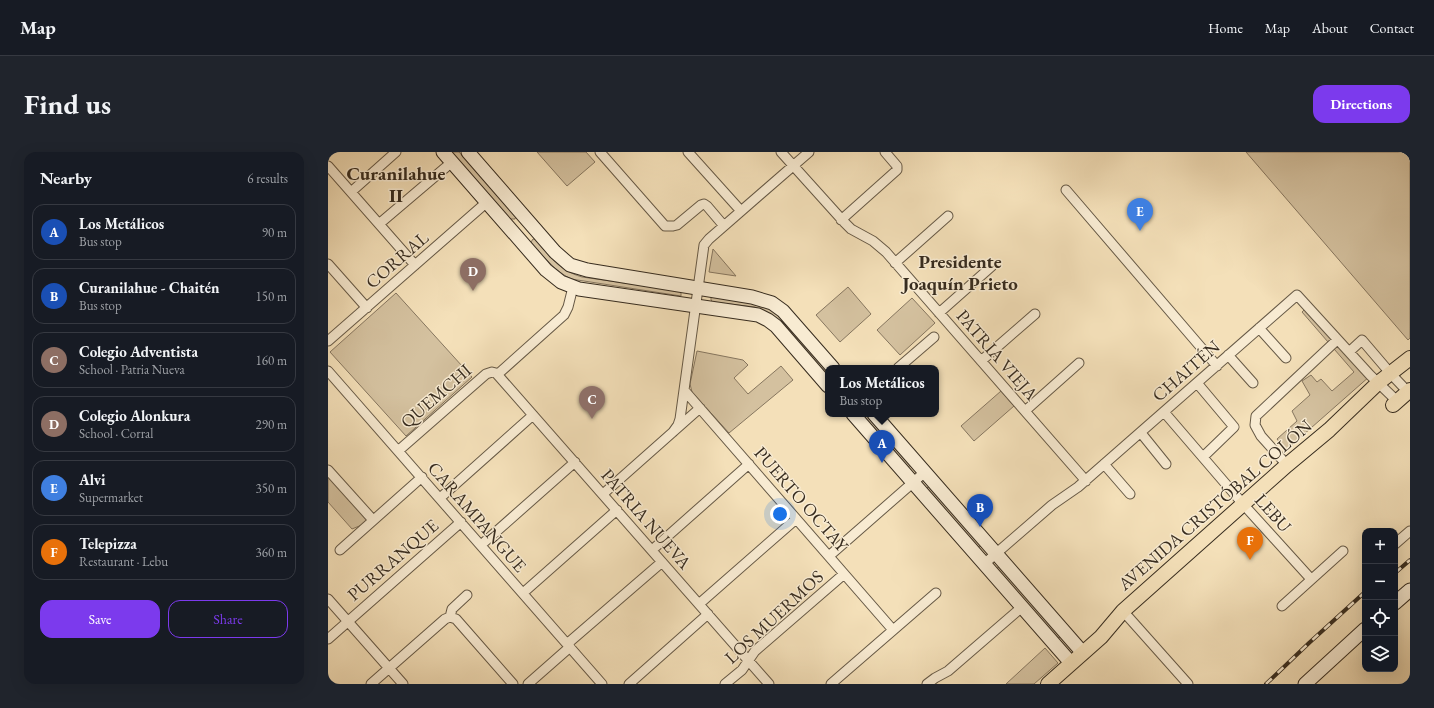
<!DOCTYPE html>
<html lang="en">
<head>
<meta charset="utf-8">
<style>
  body { margin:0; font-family:"EB Garamond",serif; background:#20242c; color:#f1f3f6 }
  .controls { position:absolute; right:12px; bottom:12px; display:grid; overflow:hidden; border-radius:8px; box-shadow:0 4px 16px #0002 }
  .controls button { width:36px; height:36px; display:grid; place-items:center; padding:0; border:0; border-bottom:1px solid #363941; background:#171b24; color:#f1f3f6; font:20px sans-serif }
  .you { position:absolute; left:452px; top:362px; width:14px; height:14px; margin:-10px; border:3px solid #fff; border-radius:50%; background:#1a73e8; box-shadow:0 0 0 6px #1a73e833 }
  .badge { display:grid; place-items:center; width:26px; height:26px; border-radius:50%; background:#7c3aed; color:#fff; font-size:13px; font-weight:700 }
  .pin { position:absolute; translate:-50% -33px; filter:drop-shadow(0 1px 2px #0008) }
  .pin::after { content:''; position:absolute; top:21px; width:14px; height:12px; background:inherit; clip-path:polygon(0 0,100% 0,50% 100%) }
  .popup { position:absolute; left:497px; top:213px; width:114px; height:52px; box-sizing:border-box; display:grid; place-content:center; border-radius:8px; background:#171b24; filter:drop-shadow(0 1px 3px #0005); font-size:13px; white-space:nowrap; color:#9ea1a6 }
  .popup b { font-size:15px; color:#f1f3f6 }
  .popup::after { content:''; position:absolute; left:50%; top:100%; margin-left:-8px; border:8px solid transparent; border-top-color:#171b24 }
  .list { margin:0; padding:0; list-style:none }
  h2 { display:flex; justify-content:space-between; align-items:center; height:52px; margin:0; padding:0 16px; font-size:17px }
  h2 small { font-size:13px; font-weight:400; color:#9ea1a6 }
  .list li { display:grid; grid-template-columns:26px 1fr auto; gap:12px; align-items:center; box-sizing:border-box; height:56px; margin:0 8px 8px; padding:0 8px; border:1px solid #363941; border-radius:12px }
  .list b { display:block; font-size:15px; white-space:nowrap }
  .list p { margin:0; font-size:13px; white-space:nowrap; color:#9ea1a6 }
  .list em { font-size:13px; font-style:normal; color:#9ea1a6 }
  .actions { display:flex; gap:8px; padding:12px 16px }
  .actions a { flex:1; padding:9px 0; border:1px solid #7c3aed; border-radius:12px; text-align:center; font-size:14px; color:#7c3aed }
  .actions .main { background:#7c3aed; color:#fff }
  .icon { flex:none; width:22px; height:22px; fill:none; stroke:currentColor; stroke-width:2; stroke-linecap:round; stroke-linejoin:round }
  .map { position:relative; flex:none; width:1082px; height:532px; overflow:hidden; border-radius:12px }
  header { display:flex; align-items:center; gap:24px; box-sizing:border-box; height:56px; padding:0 20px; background:#171b24; border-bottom:1px solid #363941 }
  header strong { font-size:19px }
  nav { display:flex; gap:22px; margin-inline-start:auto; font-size:14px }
  .intro { display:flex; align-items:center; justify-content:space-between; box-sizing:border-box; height:96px; padding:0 24px }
  h1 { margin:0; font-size:28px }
  .button { padding:10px 18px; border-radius:12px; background:#7c3aed; color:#fff; font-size:14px; font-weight:700 }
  main { display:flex; gap:24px; padding:0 24px }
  aside { flex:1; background:#171b24; border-radius:12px; box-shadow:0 4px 16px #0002 }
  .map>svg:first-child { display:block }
  .green { fill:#d4c19f; stroke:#86765f }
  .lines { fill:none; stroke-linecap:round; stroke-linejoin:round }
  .street-casing { stroke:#665946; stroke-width:11 }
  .secondary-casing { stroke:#372c1f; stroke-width:15 }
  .primary-casing { stroke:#372c1f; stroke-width:16 }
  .street { stroke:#f8ebd2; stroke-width:9 }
  .secondary { stroke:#f8ebd2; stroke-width:13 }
  .primary { stroke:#f4e0b9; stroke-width:14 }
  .rail-casing { stroke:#372c1f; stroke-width:4 }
  .rail { stroke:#f8ebd2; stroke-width:2.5; stroke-dasharray:8; stroke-linecap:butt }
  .labels { text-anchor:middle; stroke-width:3; stroke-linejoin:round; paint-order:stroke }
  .street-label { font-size:18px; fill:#372c1f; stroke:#f8ebd2 }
  .neighbourhood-label { font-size:19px; font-weight:bold; fill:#372c1f; stroke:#f8ebd2 }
</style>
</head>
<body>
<header>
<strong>Map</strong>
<nav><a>Home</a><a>Map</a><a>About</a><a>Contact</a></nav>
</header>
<div class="intro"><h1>Find us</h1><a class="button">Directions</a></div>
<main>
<aside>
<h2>Nearby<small>6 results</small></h2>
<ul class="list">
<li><span class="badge" style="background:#1a4fb4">A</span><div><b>Los Metálicos</b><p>Bus stop</p></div><em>90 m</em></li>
<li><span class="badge" style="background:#1a4fb4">B</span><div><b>Curanilahue - Chaitén</b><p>Bus stop</p></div><em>150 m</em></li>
<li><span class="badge" style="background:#8d6e63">C</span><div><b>Colegio Adventista</b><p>School · Patria Nueva</p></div><em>160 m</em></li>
<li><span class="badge" style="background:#8d6e63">D</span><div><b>Colegio Alonkura</b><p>School · Corral</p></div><em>290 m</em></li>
<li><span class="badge" style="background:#3f7fe0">E</span><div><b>Alvi</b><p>Supermarket</p></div><em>350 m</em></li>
<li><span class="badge" style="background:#e8710a">F</span><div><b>Telepizza</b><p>Restaurant · Lebu</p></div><em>360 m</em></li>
</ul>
<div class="actions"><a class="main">Save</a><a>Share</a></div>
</aside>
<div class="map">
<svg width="1082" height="532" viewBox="0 0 1082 532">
  <rect width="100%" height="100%" fill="#f4e0b9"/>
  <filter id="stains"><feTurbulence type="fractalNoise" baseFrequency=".005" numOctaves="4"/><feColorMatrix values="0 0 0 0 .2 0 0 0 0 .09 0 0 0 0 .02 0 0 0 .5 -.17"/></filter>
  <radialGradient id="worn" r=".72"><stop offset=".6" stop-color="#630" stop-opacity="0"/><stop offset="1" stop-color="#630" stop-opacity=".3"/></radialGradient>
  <path class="green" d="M 122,0 L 131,0 L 188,64 L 187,67 L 182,67 Z
    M 209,0 L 258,0 L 267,10 L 239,34 Z
    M 918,0 L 1082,0 L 1082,186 L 1080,188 Z
    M 205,87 L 207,87 C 223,105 230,118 254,125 L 353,139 L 353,144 L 243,127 C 227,119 217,106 205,93 L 203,90 Z
    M 385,97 L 408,124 L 381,120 Z
    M 520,135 L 543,162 L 512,190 L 488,163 Z
    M 68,141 L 144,225 L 78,284 L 2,200 Z
    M 383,144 L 438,154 L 451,163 L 500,218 L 500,226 L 442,162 L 427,155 L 385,150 L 383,148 Z
    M 584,146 L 607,171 L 572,203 L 549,178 Z
    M 980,154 L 1042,224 L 958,298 L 949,287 L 969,269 L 964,259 L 982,243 L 974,229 L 983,223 L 989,230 L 993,227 L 1004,239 L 1026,220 L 974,160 Z
    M 369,199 L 415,208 L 420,213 L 406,226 L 420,242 L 453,214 L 465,228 L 401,281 L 364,240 L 362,232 Z
    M 673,239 L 686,254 L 646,289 L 633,274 Z
    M 536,262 L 541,263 L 583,313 L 580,315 L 577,314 L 535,264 Z
    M 0,324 L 41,370 L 24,377 L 0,350 Z
    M 600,335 L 604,335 L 654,394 L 650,395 L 599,338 L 599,336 Z
    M 670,415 L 673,415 L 732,485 L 731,486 L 728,485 L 669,419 Z
    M 717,496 L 730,511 L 706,532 L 678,532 Z"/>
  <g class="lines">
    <g class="street-casing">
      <path id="street" d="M 272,0 L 337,74 L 345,74 L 349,73 L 373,53 L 376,52 L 379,54 L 396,74
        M 360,0 L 413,59
        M 453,0 L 516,70 L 523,77 L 545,89 L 558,100 L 758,329
        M 0,14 L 87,113
        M 738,38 L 889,214
        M 23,40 L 68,0
        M 513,68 L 569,18 L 569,14 L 557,0
        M 51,72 L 124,10
        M 567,111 L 620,64
        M 0,112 L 39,156
        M 611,161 L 664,114
        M 931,176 L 958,206
        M 0,189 L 159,50
        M 1021,200 L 1034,188 L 1063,222 L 1080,240
        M 900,203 L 925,231
        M 653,209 L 707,162
        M 570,216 L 606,185
        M 0,219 L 274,532
        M 170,222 L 236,163 L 240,155 L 245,135
        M 869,231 L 906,275 L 875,305
        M 356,238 L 565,478
        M 697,259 L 751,211
        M 836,260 L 915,352 L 983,427
        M 345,280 L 350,273 L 352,267 L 376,93 L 381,87 L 481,0
        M 813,281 L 838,312
        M 70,299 L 158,222 L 164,220 L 168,221 L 441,532
        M 776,312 L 802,342
        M 959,313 L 933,284 L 927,273 L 928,264 L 1009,188
        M 0,318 L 45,368
        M 275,342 L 372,256
        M 112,346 L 205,263
        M 1067,392 L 1082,379
        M 153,393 L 247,310
        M 12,398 L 94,325
        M 324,398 L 421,312
        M 501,404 L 597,320
        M 656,412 L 724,353 L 750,335 L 969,143 L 1042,223 L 1069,249
        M 195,441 L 289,358
        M 0,447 L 75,532
        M 371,452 L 468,367
        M 954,454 L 1015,399
        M 795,459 L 860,532
        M 122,465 L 128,467 L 185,532
        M 122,465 L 124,457 L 139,443
        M 0,487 L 133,370
        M 239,492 L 334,410
        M 43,532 L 117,467 L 122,465
        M 200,532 L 242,495
        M 301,532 L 380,462
        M 397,532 L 414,518 L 427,499 L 516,422
        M 503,532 L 608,441
        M 599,532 L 607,526 L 620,519 L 694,455"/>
    </g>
    <g class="secondary-casing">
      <path id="secondary" d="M 115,0 L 218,118 L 233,130 L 251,137 L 430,163 L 440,168 L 448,174 L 500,234
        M 140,0 L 227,100 L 242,113 L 259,118 L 424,145 L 444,151 L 455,159 L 505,216
        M 525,262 L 743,511
        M 546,262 L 755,501
        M 1067,451 L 1082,438
        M 977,532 L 1037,477"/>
    </g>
    <g class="primary-casing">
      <path id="primary" d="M 1065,253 L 1082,238
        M 720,532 L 773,485 L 795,459 L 959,313 L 1001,278 L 1050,231 L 1082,206"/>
    </g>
    <use href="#street" class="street"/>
    <use href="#secondary" class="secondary"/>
    <use href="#primary" class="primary"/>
    <g class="rail-casing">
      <path id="rail" d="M 1067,421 L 1082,408
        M 938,532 L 981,491 L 1037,440"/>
    </g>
    <use href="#rail" class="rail"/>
  </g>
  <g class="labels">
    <g class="street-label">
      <text transform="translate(69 108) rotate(-41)" y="6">CORRAL</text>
      <text transform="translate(669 203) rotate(49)" y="6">PATRIA VIEJA</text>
      <text transform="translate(858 219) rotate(-41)" y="6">CHAITÉN</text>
      <text transform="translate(108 244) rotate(-41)" y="6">QUEMCHI</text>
      <text transform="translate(473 347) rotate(49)" y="6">PUERTO OCTAY</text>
      <text transform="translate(887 353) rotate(-41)" y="6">AVENIDA CRISTÓBAL COLÓN</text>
      <text transform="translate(945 361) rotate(48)" y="6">LEBU</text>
      <text transform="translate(149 365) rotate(49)" y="6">CARAMPANGUE</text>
      <text transform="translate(318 367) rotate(49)" y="6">PATRIA NUEVA</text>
      <text transform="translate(65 408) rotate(-41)" y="6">PURRANQUE</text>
      <text transform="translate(446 465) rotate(-43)" y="6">LOS MUERMOS</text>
    </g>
    <g class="neighbourhood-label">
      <text x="68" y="28">Curanilahue<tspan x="68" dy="22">II</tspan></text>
      <text x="632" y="116">Presidente<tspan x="632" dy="22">Joaquín Prieto</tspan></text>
    </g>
  </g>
  <rect width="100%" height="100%" filter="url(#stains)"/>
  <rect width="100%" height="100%" fill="url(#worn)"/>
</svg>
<div class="controls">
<button>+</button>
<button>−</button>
<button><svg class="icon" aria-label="locate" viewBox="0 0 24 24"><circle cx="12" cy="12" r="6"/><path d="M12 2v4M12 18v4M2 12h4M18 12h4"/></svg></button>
<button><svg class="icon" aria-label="layers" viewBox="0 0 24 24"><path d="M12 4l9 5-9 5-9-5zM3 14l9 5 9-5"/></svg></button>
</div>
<div class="you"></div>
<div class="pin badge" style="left:554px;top:311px;background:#1a4fb4">A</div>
<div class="popup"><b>Los Metálicos</b>Bus stop</div>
<div class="pin badge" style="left:652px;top:375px;background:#1a4fb4">B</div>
<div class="pin badge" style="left:264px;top:267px;background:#8d6e63">C</div>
<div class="pin badge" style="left:145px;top:139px;background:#8d6e63">D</div>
<div class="pin badge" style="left:812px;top:79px;background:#3f7fe0">E</div>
<div class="pin badge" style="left:922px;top:408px;background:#e8710a">F</div>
</div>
</main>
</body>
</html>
